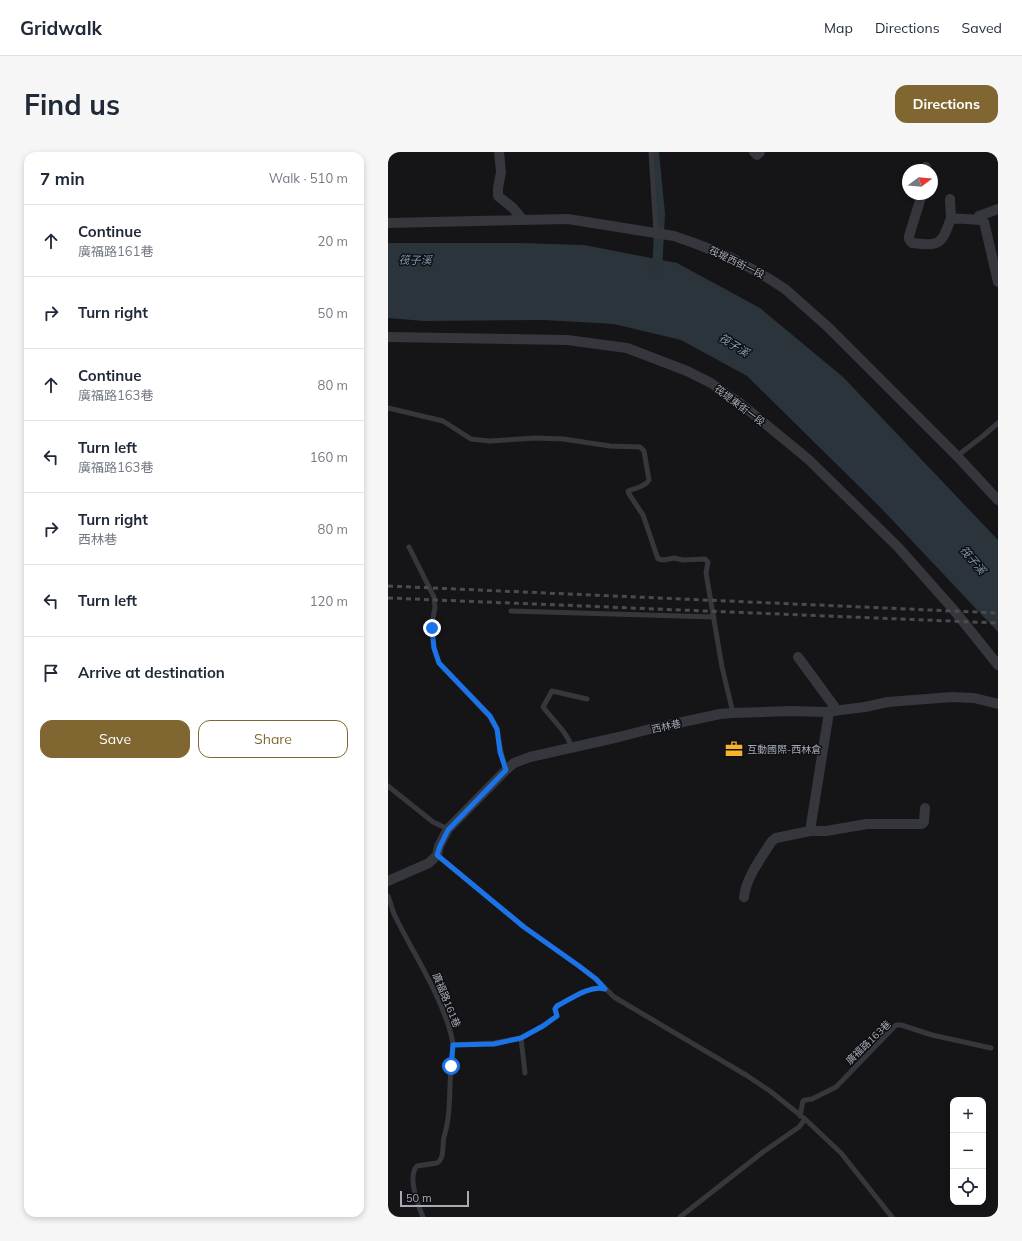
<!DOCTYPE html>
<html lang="en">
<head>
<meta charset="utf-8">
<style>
  body { margin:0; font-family:Mulish,"Noto Sans TC",sans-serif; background:#f6f6f7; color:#1f2937 }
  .controls { position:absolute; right:12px; bottom:12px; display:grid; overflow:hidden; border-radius:8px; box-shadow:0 2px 6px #0003 }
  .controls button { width:36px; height:36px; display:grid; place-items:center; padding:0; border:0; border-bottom:1px solid #e0e1e3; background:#fff; color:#1f2937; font:20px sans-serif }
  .compass { position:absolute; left:514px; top:12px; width:36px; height:36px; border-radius:50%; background:#fff; box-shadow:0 2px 6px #0003; rotate:74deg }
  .scale { position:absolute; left:12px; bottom:10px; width:69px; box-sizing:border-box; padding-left:4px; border:2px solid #a6abb7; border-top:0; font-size:11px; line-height:14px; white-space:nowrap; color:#a6abb7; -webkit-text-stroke:3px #101012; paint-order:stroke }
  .stop { position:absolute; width:12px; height:12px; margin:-9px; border:3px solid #1a73e8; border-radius:50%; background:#fff }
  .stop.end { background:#1a73e8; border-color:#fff; box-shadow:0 1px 4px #0008 }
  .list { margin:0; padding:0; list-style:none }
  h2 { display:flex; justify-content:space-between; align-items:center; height:52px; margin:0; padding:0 16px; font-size:17px }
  h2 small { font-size:13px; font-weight:400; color:#747a83 }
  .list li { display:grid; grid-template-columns:26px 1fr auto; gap:12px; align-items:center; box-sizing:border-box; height:72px; padding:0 16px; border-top:1px solid #e0e1e3 }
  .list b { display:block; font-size:15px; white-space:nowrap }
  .list p { margin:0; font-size:13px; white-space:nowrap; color:#747a83 }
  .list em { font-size:13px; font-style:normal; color:#747a83 }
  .actions { display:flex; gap:8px; padding:12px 16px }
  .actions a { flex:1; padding:9px 0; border:1px solid #806732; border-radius:12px; text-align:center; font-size:14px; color:#806732 }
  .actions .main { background:#806732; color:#fff }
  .icon { flex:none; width:22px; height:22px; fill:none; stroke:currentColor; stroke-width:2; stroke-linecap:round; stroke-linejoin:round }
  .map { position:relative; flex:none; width:610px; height:1065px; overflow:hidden; border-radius:12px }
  header { display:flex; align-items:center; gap:24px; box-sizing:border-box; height:56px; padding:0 20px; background:#fff; border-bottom:1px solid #e0e1e3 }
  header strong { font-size:19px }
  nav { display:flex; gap:22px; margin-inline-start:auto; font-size:14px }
  .intro { display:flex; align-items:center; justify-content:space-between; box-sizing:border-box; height:96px; padding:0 24px }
  h1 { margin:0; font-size:28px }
  .button { padding:10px 18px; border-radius:12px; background:#806732; color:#fff; font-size:14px; font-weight:700 }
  main { display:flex; gap:24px; padding:0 24px }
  aside { flex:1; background:#fff; border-radius:12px; box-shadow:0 2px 6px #0003 }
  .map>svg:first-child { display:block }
  .water { fill:#2b343b }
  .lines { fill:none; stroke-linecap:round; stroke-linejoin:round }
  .canal { stroke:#2b343b; stroke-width:10 }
  .service { stroke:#36373c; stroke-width:5 }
  .minor { stroke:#36373c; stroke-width:10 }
  .rail { stroke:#494b51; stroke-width:3; stroke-dasharray:5 4; stroke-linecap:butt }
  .route { stroke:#1a73e8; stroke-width:5 }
  .labels { text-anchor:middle; stroke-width:3; stroke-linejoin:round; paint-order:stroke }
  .street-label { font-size:10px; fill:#a6abb7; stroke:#101012 }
  .poi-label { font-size:10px; fill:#a6abb7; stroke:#101012; text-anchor:start }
  .water-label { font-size:11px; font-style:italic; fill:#7c9ab3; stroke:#101012 }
</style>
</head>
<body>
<header>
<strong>Gridwalk</strong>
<nav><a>Map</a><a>Directions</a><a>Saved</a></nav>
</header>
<div class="intro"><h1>Find us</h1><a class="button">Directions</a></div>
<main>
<aside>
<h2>7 min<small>Walk · 510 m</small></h2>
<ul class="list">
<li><svg class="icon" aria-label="ahead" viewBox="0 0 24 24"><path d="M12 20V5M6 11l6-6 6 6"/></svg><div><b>Continue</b><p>廣福路161巷</p></div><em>20 m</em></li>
<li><svg class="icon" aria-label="right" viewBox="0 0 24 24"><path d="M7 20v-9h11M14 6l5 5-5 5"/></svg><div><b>Turn right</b></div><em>50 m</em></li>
<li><svg class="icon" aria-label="ahead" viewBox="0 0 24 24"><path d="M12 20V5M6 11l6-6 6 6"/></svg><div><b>Continue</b><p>廣福路163巷</p></div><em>80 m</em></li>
<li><svg class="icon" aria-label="left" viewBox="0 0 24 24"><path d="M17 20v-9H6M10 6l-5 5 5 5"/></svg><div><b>Turn left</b><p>廣福路163巷</p></div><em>160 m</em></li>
<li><svg class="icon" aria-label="right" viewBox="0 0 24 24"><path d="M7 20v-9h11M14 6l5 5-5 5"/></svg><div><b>Turn right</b><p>西林巷</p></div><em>80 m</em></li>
<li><svg class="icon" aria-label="left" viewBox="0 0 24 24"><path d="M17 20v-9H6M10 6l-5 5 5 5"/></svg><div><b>Turn left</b></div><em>120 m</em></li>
<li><svg class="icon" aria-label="arrive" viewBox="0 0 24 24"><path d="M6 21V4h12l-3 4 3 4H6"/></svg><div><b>Arrive at destination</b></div></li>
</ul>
<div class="actions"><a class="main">Save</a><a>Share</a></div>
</aside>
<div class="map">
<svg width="610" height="1065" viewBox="0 0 610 1065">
  <rect width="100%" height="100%" fill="#151517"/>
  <path class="water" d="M 0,91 L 132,91 L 196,93 L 289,111 L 372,156 L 455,225 L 610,388 L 610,480 L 491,354 L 359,224 L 293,188 L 226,172 L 156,168 L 36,169 L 0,166 Z"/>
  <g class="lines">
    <path class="canal" d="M 266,0 L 272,62 L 269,120"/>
    <path class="service" d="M 263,0 L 268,80
      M 0,256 L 55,269 L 83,287 L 101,289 L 148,286 L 175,287 L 222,294 L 252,295 L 256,299 L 261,328 C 257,335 247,336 240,339 L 241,342 L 255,363 L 270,407 L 276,408 L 286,406 L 295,408 L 317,407 L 320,410 L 318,421 L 334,515 L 345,561
      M 569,304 L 595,284 L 610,271
      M 21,395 L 46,445 L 47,456 L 43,476 L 46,496 L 51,511 L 101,564 L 109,577 L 113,600 L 118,618
      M 123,459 L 326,465
      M 184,596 C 179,580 165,568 155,555 L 164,539 L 199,547
      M 0,634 L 45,670 L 60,677
      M 49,703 L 136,775 L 191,814 L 208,827 L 226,845 L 358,923 L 382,939 L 417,967 L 453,1001 L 504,1065
      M 0,744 C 3,751 4,758 7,764 C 27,805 53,842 64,886 C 66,896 64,906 63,916 C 61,939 63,963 56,985 C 54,993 57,1006 49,1011 L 29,1014 C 19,1024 30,1054 35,1065
      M 65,893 L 106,891 L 133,886
      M 137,921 L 133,886 L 155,874 L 169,864 L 167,857 L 169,854 C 183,847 200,833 217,837
      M 412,964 L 415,949 L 417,948 L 424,947 L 448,935 L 508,873 L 513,873 L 544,883 L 603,896
      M 292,1065 L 375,1000 L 411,975 L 417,967"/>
    <path class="minor" d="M 111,0 L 113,20 L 110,36 L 110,44 L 125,56 L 134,67
      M 366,0 L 369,3 L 372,0
      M 538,18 L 538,15
      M 534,42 L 521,84 L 521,87 L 524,91 C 553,95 554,91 563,66 L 592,68
      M 562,47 L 563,66
      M 610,57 L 591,64 L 592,68 L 596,70 L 597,74 L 610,130
      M 0,71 L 180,67 L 286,84 L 306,91 L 344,106 L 380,126 L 397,137 L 440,175 L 569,304 L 610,348
      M 0,185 L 179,188 L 239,196 L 299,219 L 323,231 L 352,251 L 420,307 L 510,395 L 565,457 L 610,513
      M 410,505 L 446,554 L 447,559
      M 422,679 L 441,560
      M 0,729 L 41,711 L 49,703 L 51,694 L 60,677 L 118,618 L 126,611 L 142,605 L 231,585 L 262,577 L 332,562 L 345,561 L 403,559 L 437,560 L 477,555 L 500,550 L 564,545 L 586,546 L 610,552
      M 356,745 C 358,726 373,706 384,689 L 388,686 L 422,679 L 438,679 L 479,672 L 534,672 L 536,670 L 537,656"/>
    <path class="rail" d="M 0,434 L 610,461
      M 0,446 L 610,471"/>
  </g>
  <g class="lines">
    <path class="route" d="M 44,476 L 46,496 L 51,511 L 102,564 L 109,577 L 112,600 L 118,618 L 60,678 L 52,694 L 49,703 L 136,775 L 191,814 L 208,827 L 217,837 C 201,833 183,847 169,854 L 167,857 L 169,864 L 155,874 L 133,886 L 106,892 L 65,893 L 63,914"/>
  </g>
  <defs>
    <g id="office-bare" transform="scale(1.38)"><path d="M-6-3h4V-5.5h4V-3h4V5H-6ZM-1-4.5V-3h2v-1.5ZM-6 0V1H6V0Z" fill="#f7b32c" stroke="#101012" stroke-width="2.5" paint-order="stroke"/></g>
  </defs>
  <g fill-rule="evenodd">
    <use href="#office-bare" x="346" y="597"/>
  </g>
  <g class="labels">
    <g class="street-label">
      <text transform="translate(349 110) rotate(26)" y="4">筏堤西街一段</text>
      <text transform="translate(352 253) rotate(37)" y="4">筏堤東街一段</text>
      <text transform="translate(278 574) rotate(-12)" y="4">西林巷</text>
      <text transform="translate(59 848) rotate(68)" y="4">廣福路161巷</text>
      <text transform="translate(480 890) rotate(-44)" y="4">廣福路163巷</text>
    </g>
    <g class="poi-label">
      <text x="359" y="601">互動國際-西林倉</text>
    </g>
    <g class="water-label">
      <text transform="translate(27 108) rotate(1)" y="4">筏子溪</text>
      <text transform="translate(346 193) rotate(32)" y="4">筏子溪</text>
      <text transform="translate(585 408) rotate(50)" y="4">筏子溪</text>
    </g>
  </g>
</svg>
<div class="controls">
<button>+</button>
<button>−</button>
<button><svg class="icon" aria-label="locate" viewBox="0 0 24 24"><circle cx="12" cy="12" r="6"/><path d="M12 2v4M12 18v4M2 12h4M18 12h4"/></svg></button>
</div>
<svg class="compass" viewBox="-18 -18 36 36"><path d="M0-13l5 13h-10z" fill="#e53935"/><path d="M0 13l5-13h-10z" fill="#747a83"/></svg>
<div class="scale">50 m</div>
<div class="stop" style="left:63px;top:914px"></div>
<div class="stop end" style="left:44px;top:476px"></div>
</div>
</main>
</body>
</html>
